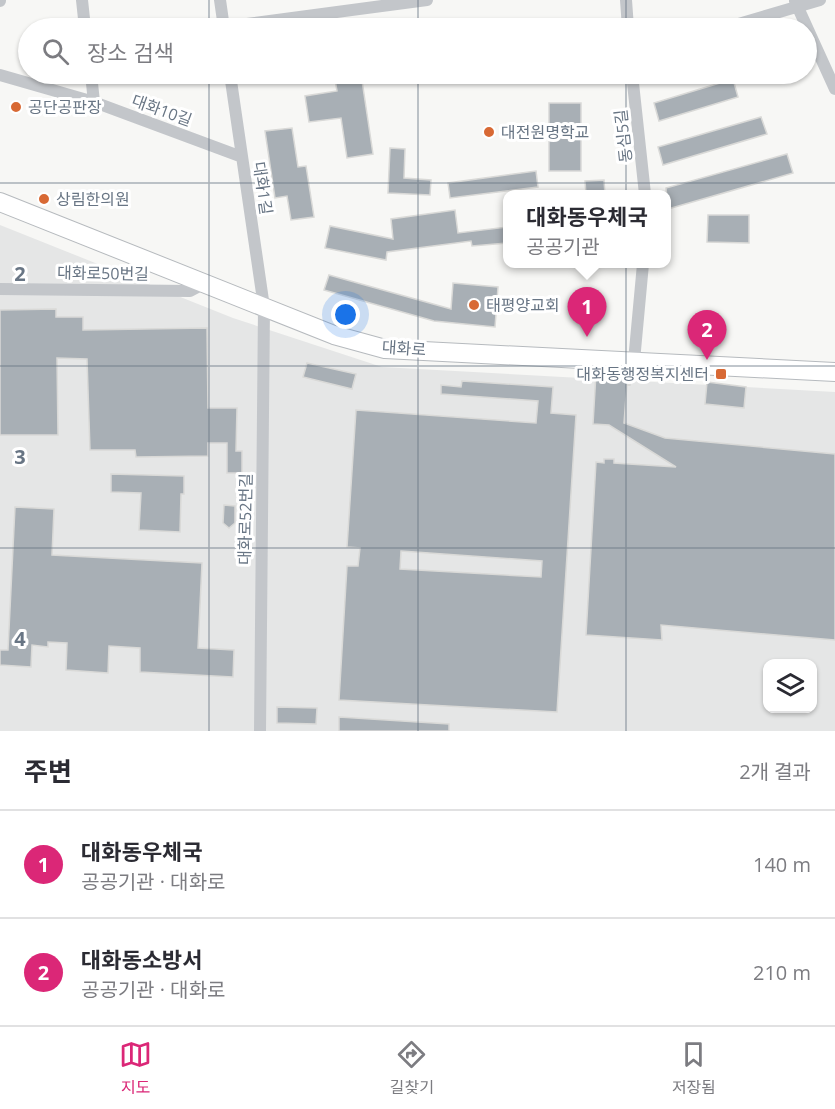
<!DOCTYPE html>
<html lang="ko">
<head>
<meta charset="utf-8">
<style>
  body { margin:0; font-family:"Open Sans","Noto Sans KR",sans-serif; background:#f7f7f7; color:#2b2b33 }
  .controls { position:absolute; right:18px; bottom:18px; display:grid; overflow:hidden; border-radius:12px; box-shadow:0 2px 4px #0004 }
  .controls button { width:54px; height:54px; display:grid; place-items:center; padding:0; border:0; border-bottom:2px solid #e1e1e2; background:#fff; color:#2b2b33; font:30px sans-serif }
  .you { position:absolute; left:346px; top:315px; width:21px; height:21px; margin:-15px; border:4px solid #fff; border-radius:50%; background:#1a73e8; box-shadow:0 0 0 9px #1a73e833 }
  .badge { display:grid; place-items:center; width:39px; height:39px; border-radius:50%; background:#db2777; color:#fff; font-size:20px; font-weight:700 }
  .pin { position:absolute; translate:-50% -50px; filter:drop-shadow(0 2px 3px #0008) }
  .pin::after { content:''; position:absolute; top:32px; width:21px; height:18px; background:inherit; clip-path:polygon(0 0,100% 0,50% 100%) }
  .popup { position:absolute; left:503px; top:190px; width:168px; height:78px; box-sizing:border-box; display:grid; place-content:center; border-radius:12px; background:#fff; filter:drop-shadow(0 2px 4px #0005); font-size:20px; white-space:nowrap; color:#7c7c81 }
  .popup b { font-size:22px; color:#2b2b33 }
  .popup::after { content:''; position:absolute; left:50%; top:100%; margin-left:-12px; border:12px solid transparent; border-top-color:#fff }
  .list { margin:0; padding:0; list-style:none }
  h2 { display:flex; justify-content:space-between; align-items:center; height:78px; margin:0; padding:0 24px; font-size:26px }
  h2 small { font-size:20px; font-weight:400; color:#7c7c81 }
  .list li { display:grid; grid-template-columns:39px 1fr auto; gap:18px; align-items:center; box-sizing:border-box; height:108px; padding:0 24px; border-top:2px solid #e1e1e2 }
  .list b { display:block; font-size:22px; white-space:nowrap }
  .list p { margin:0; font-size:20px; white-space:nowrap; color:#7c7c81 }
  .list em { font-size:20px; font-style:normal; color:#7c7c81 }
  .icon { flex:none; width:33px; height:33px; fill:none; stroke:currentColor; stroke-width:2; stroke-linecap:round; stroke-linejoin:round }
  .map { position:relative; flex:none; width:835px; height:731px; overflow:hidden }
  .search { position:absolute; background:#fff; box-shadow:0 2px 4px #0004; left:18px; right:18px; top:18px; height:66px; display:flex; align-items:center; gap:15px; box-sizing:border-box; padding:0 21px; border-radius:33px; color:#7c7c81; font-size:22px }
  .sheet { height:294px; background:#fff }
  nav { display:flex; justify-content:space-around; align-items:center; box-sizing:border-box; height:84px; border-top:2px solid #e1e1e2; background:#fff; font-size:16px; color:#7c7c81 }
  nav a { display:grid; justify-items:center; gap:3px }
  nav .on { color:#db2777 }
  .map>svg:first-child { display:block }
  .built { fill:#e5e6e6; fill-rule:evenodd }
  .building { fill:#a8afb5; stroke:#d9d9d7; stroke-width:1.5; fill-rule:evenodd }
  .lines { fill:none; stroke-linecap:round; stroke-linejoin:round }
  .secondary-casing { stroke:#b6babe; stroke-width:20 }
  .street { stroke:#c3c6ca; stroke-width:12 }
  .secondary { stroke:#fff; stroke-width:18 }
  .grid { fill:none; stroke:#687584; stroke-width:1.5; stroke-opacity:0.55 }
  .poi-dot { fill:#d86934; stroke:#fff; stroke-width:2 }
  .labels { text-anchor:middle; stroke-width:6; stroke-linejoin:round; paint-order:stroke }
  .poi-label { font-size:16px; fill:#687584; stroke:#fff; text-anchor:start }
  .street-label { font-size:16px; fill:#687584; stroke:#fff }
  .grid-label { font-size:20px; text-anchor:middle; font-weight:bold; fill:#687584; stroke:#fff; stroke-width:6; stroke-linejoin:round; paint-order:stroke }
</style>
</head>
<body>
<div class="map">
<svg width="835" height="731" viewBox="0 0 835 731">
  <rect width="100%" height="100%" fill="#f7f7f5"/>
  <path class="built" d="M 0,225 L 233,318 L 382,367 L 835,392 L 835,731 L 0,731 ZM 768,664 L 812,664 L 812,708 L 768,708 Z"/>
  <path class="building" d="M 334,74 L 361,74 L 373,154 L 347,158 L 341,118 L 309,122 L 305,96 L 337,91 Z
    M 444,74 L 479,74 L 479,80 L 445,83 Z
    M 733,79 L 738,97 L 659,121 L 654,103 Z
    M 549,103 L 581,103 L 581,171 L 549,171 Z
    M 761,117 L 767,134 L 663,165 L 658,147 Z
    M 292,128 L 298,167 L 306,166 L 314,217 L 291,220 L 287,196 L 275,198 L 265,131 Z
    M 390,148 L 405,149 L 404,178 L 431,180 L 430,195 L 388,193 Z
    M 787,154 L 793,173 L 668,209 L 666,188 Z
    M 536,171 L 538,187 L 450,198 L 448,183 Z
    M 604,180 L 605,195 L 586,195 L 585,181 Z
    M 455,210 L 458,233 L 507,227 L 507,243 L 472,246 L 471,241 L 387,252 L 386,260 L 325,248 L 330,226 L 393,239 L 391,219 Z
    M 708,215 L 749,215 L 749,243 L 707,242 Z
    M 329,275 L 451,309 L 453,283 L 498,287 L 495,327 L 434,321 L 324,290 Z
    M 56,309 L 56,317 L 83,317 L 83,330 L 207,328 L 208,408 L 237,408 L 236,451 L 242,451 L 242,473 L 227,473 L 227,443 L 208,443 L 208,456 L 136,457 L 135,450 L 90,450 L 87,359 L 57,358 L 58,435 L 0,435 L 0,310 Z
    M 307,363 L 356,374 L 352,389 L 303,377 Z
    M 596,373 L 631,376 L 630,385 L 627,384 L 624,423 L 665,438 L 835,454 L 835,640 L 661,625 L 662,640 L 586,635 L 596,462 L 604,463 L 604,459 L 614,459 L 614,463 L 676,467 L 609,425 L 593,424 Z
    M 462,381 L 553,387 L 551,413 L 576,415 L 557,712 L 339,700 L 347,566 L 358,566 L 360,548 L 347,547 L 356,410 L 536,423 L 538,401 L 441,394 L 441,385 L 461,387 ZM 401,551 L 542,561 L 541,577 L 400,569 Z
    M 707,382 L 746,387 L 744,408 L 705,404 Z
    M 111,474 L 184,476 L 184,494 L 181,494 L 180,532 L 139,530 L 141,493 L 111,492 Z
    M 224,505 L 235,506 L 235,523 L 229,528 L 223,523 Z
    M 15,507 L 54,509 L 52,555 L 202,563 L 198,648 L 234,650 L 233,677 L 140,672 L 140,648 L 109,646 L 108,673 L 66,670 L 67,643 L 48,642 L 48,647 L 32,645 L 31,667 L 0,665 L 0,650 L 8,650 Z
    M 277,707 L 317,708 L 316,724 L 277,723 Z
    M 339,717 L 449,724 L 449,731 L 339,731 Z"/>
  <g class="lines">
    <g class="secondary-casing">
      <path id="secondary" d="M 0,202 L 334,335 L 385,349 L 835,372"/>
    </g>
    <path class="street" d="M 82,0 L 85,28
      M 220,0 L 224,28
      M 626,0 L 628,28
      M 0,1 L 0,0
      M 795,1 L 835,89
      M 224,27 L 427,0
      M 725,28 L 820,0
      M 91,74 L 94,102
      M 230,74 L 264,307 L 260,731
      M 632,74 L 645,194
      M 0,75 L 94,102 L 242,157
      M 0,289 L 190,291 L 205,283
      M 634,361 L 643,264"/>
    <use href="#secondary" class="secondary"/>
  </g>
  <path class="grid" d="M 209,0 L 209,28M 418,0 L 418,28M 626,0 L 626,28M 209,74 L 209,731M 418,74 L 418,731M 626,74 L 626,731M 0,183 L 835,183M 0,366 L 835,366M 0,548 L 835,548"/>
  <g class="poi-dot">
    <circle cx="16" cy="107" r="6"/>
    <circle cx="489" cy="132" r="6"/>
    <circle cx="44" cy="199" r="6"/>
    <circle cx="474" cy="305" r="6"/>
    <rect x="715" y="368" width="12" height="12" rx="3"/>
  </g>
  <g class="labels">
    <g class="poi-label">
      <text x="28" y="113">공단공판장</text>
      <text x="501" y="138">대전원명학교</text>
      <text x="56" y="205">상림한의원</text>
      <text x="486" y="311">태평양교회</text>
      <text x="709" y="380" text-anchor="end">대화동행정복지센터</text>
    </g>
    <g class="street-label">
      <text transform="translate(162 110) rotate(20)" y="6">대화10길</text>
      <text transform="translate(623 136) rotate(-96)" y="6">동심5길</text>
      <text transform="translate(263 188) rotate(82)" y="6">대화1길</text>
      <text transform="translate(103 273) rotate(1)" y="6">대화로50번길</text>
      <text transform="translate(404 348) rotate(4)" y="6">대화로</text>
      <text transform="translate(245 519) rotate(-89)" y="6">대화로52번길</text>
    </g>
  </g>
  <g class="grid-label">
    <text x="20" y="281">2</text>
    <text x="20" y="464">3</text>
    <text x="20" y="646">4</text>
  </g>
</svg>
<div class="controls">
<button><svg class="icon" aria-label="layers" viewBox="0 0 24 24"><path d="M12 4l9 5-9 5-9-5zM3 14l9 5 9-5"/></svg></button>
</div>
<div class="you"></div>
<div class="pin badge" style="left:587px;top:337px">1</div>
<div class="popup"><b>대화동우체국</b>공공기관</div>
<div class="pin badge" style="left:707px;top:360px">2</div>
<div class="search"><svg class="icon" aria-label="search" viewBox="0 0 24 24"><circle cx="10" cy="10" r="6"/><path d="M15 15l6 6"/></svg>장소 검색</div>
</div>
<section class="sheet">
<h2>주변<small>2개 결과</small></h2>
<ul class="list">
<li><span class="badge">1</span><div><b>대화동우체국</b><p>공공기관 · 대화로</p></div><em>140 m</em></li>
<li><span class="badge">2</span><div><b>대화동소방서</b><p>공공기관 · 대화로</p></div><em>210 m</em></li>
</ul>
</section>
<nav>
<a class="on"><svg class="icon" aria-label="map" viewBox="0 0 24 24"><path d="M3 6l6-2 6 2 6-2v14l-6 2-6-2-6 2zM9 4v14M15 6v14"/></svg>지도</a>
<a><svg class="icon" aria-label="directions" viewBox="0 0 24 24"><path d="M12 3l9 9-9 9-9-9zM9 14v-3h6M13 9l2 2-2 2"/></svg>길찾기</a>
<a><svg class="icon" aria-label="saved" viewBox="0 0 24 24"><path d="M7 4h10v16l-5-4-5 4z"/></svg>저장됨</a>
</nav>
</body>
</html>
